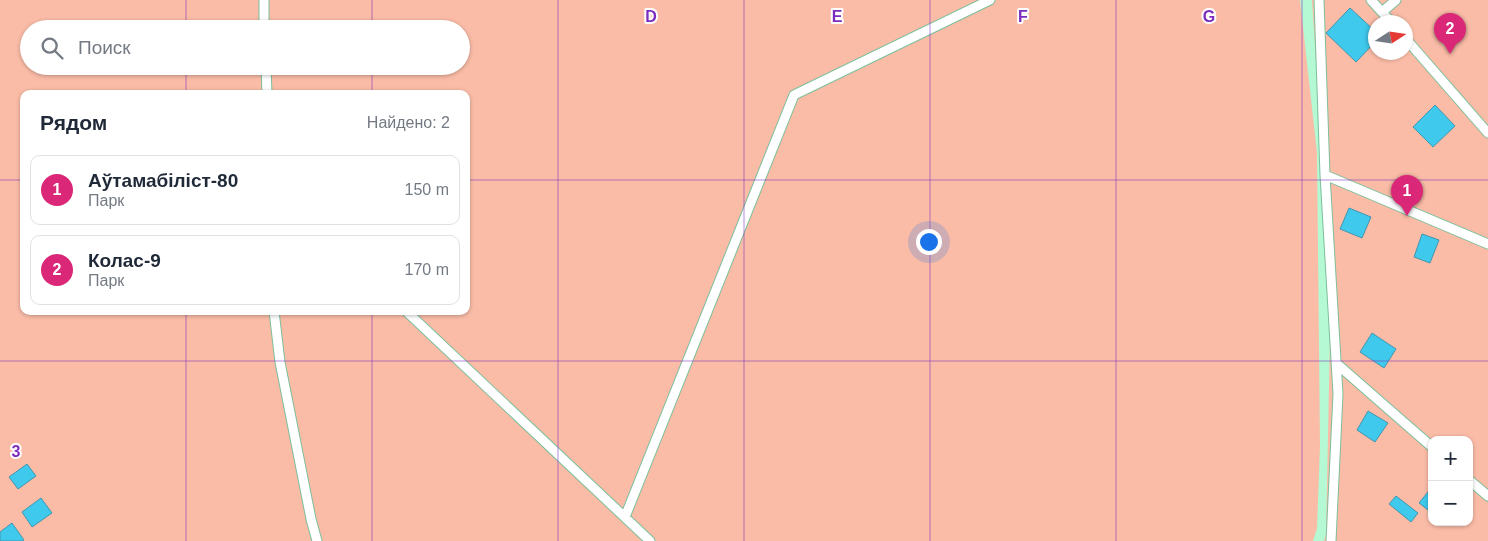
<!DOCTYPE html>
<html lang="ru">
<head>
<meta charset="utf-8">
<style>
  body { margin:0; font-family:Helvetica,sans-serif; background:#f2f2f3; color:#1f2937 }
  .controls { position:absolute; right:15px; bottom:15px; display:grid; overflow:hidden; border-radius:10px; box-shadow:0 1px 4px #0004 }
  .controls button { width:45px; height:45px; display:grid; place-items:center; padding:0; border:0; border-bottom:1px solid #e0e1e3; background:#fff; color:#1f2937; font:25px sans-serif }
  .compass { position:absolute; left:1368px; top:15px; width:45px; height:45px; border-radius:50%; background:#fff; box-shadow:0 1px 4px #0004; rotate:78deg }
  .you { position:absolute; left:928px; top:241px; width:18px; height:18px; margin:-12px; border:4px solid #fff; border-radius:50%; background:#1a73e8; box-shadow:0 0 0 8px #1a73e833 }
  .badge { display:grid; place-items:center; width:32px; height:32px; border-radius:50%; background:#db2777; color:#fff; font-size:16px; font-weight:700 }
  .pin { position:absolute; translate:-50% -41px; filter:drop-shadow(0 1px 2px #0008) }
  .pin::after { content:''; position:absolute; top:26px; width:18px; height:15px; background:inherit; clip-path:polygon(0 0,100% 0,50% 100%) }
  .list { margin:0; padding:0; list-style:none }
  h2 { display:flex; justify-content:space-between; align-items:center; height:65px; margin:0; padding:0 20px; font-size:21px }
  h2 small { font-size:16px; font-weight:400; color:#747a83 }
  .list li { display:grid; grid-template-columns:32px 1fr auto; gap:15px; align-items:center; box-sizing:border-box; height:70px; margin:0 10px 10px; padding:0 10px; border:1px solid #e0e1e3; border-radius:10px }
  .list b { display:block; font-size:19px; white-space:nowrap }
  .list p { margin:0; font-size:16px; white-space:nowrap; color:#747a83 }
  .list em { font-size:16px; font-style:normal; color:#747a83 }
  .icon { flex:none; width:28px; height:28px; fill:none; stroke:currentColor; stroke-width:2; stroke-linecap:round; stroke-linejoin:round }
  .map { position:relative; flex:none; width:1488px; height:541px; overflow:hidden }
  .search { position:absolute; background:#fff; box-shadow:0 1px 4px #0004; left:20px; top:20px; width:450px; height:55px; display:flex; align-items:center; gap:12px; box-sizing:border-box; padding:0 18px; border-radius:28px; color:#747a83; font-size:19px }
  .panel { position:absolute; background:#fff; box-shadow:0 1px 4px #0004; left:20px; top:90px; width:450px; height:225px; border-radius:10px }
  .map>svg:first-child { display:block }
  .green { fill:#fabca7; fill-rule:evenodd }
  .building { fill:#3ec9ed; stroke:#4396ae }
  .lines { fill:none; stroke-linecap:round; stroke-linejoin:round }
  .lane-casing { stroke:#7cbf9a; stroke-width:11 }
  .lane { stroke:#fff; stroke-width:9 }
  .grid { fill:none; stroke:#7b2cbf; stroke-width:1; stroke-opacity:0.55 }
  .grid-label { font-size:16px; text-anchor:middle; font-weight:bold; fill:#7b2cbf; stroke:#fff; stroke-width:4; stroke-linejoin:round; paint-order:stroke }
</style>
</head>
<body>
<div class="map">
<svg width="1488" height="541" viewBox="0 0 1488 541">
  <rect width="100%" height="100%" fill="#b4f9d3"/>
  <path class="green" d="M 0,0 L 1300,0 L 1317,153 L 1320,446 L 1317,528 L 1313,541 L 0,541 ZM 29,29 L 461,29 L 461,66 L 29,66 ZM 24,94 L 466,94 L 466,311 L 24,311 Z
    M 1312,0 L 1488,0 L 1488,541 L 1324,541 L 1326,534 L 1331,288 ZM 1376,22 L 1406,22 L 1406,52 L 1376,52 ZM 1432,440 L 1469,440 L 1469,522 L 1432,522 Z"/>
  <path class="building" d="M 1350,8 L 1376,32 L 1376,41 L 1356,62 L 1326,33 Z
    M 1435,105 L 1455,126 L 1433,147 L 1413,127 Z
    M 1349,208 L 1371,217 L 1362,238 L 1340,229 Z
    M 1422,234 L 1439,240 L 1430,263 L 1414,257 Z
    M 1372,333 L 1396,349 L 1384,368 L 1360,352 Z
    M 1368,411 L 1388,423 L 1375,442 L 1357,430 Z
    M 27,464 L 36,476 L 18,489 L 9,477 Z
    M 1432,487 L 1432,513 L 1419,503 Z
    M 1396,496 L 1418,513 L 1411,522 L 1389,504 Z
    M 41,498 L 52,513 L 32,527 L 22,512 Z
    M 12,523 L 24,540 L 22,541 L 0,541 L 0,532 Z"/>
  <g class="lines">
    <g class="lane-casing">
      <path id="lane" d="M 264,0 L 264,29
        M 1319,0 L 1325,175 L 1338,394 L 1331,541
        M 1371,0 L 1391,22
        M 1382,12 L 1396,0
        M 1406,39 L 1488,133
        M 266,66 L 267,94
        M 1325,175 L 1488,244
        M 274,311 L 280,362 L 311,519 L 317,541
        M 406,311 L 650,541
        M 1337,364 L 1432,447
        M 1469,480 L 1488,496
        M 625,517 L 794,95 L 990,0"/>
    </g>
    <use href="#lane" class="lane"/>
  </g>
  <path class="grid" d="M 186,0 L 186,29M 372,0 L 372,29M 558,0 L 558,541M 744,0 L 744,541M 930,0 L 930,541M 1116,0 L 1116,541M 1302,0 L 1302,541M 186,66 L 186,94M 372,66 L 372,94M 0,180 L 24,180M 466,180 L 1488,180M 186,311 L 186,541M 372,311 L 372,541M 0,361 L 1488,361"/>
  <g class="grid-label">
    <text x="651" y="22">D</text>
    <text x="837" y="22">E</text>
    <text x="1023" y="22">F</text>
    <text x="1209" y="22">G</text>
    <text x="16" y="457">3</text>
  </g>
</svg>
<div class="controls">
<button>+</button>
<button>−</button>
</div>
<svg class="compass" viewBox="-18 -18 36 36"><path d="M0-13l5 13h-10z" fill="#e53935"/><path d="M0 13l5-13h-10z" fill="#747a83"/></svg>
<div class="you"></div>
<div class="pin badge" style="left:1407px;top:216px">1</div>
<div class="pin badge" style="left:1450px;top:54px">2</div>
<div class="search"><svg class="icon" aria-label="search" viewBox="0 0 24 24"><circle cx="10" cy="10" r="6"/><path d="M15 15l6 6"/></svg>Поиск</div>
<section class="panel">
<h2>Рядом<small>Найдено: 2</small></h2>
<ul class="list">
<li><span class="badge">1</span><div><b>Аўтамабіліст-80</b><p>Парк</p></div><em>150 m</em></li>
<li><span class="badge">2</span><div><b>Колас-9</b><p>Парк</p></div><em>170 m</em></li>
</ul>
</section>
</div>
</body>
</html>
